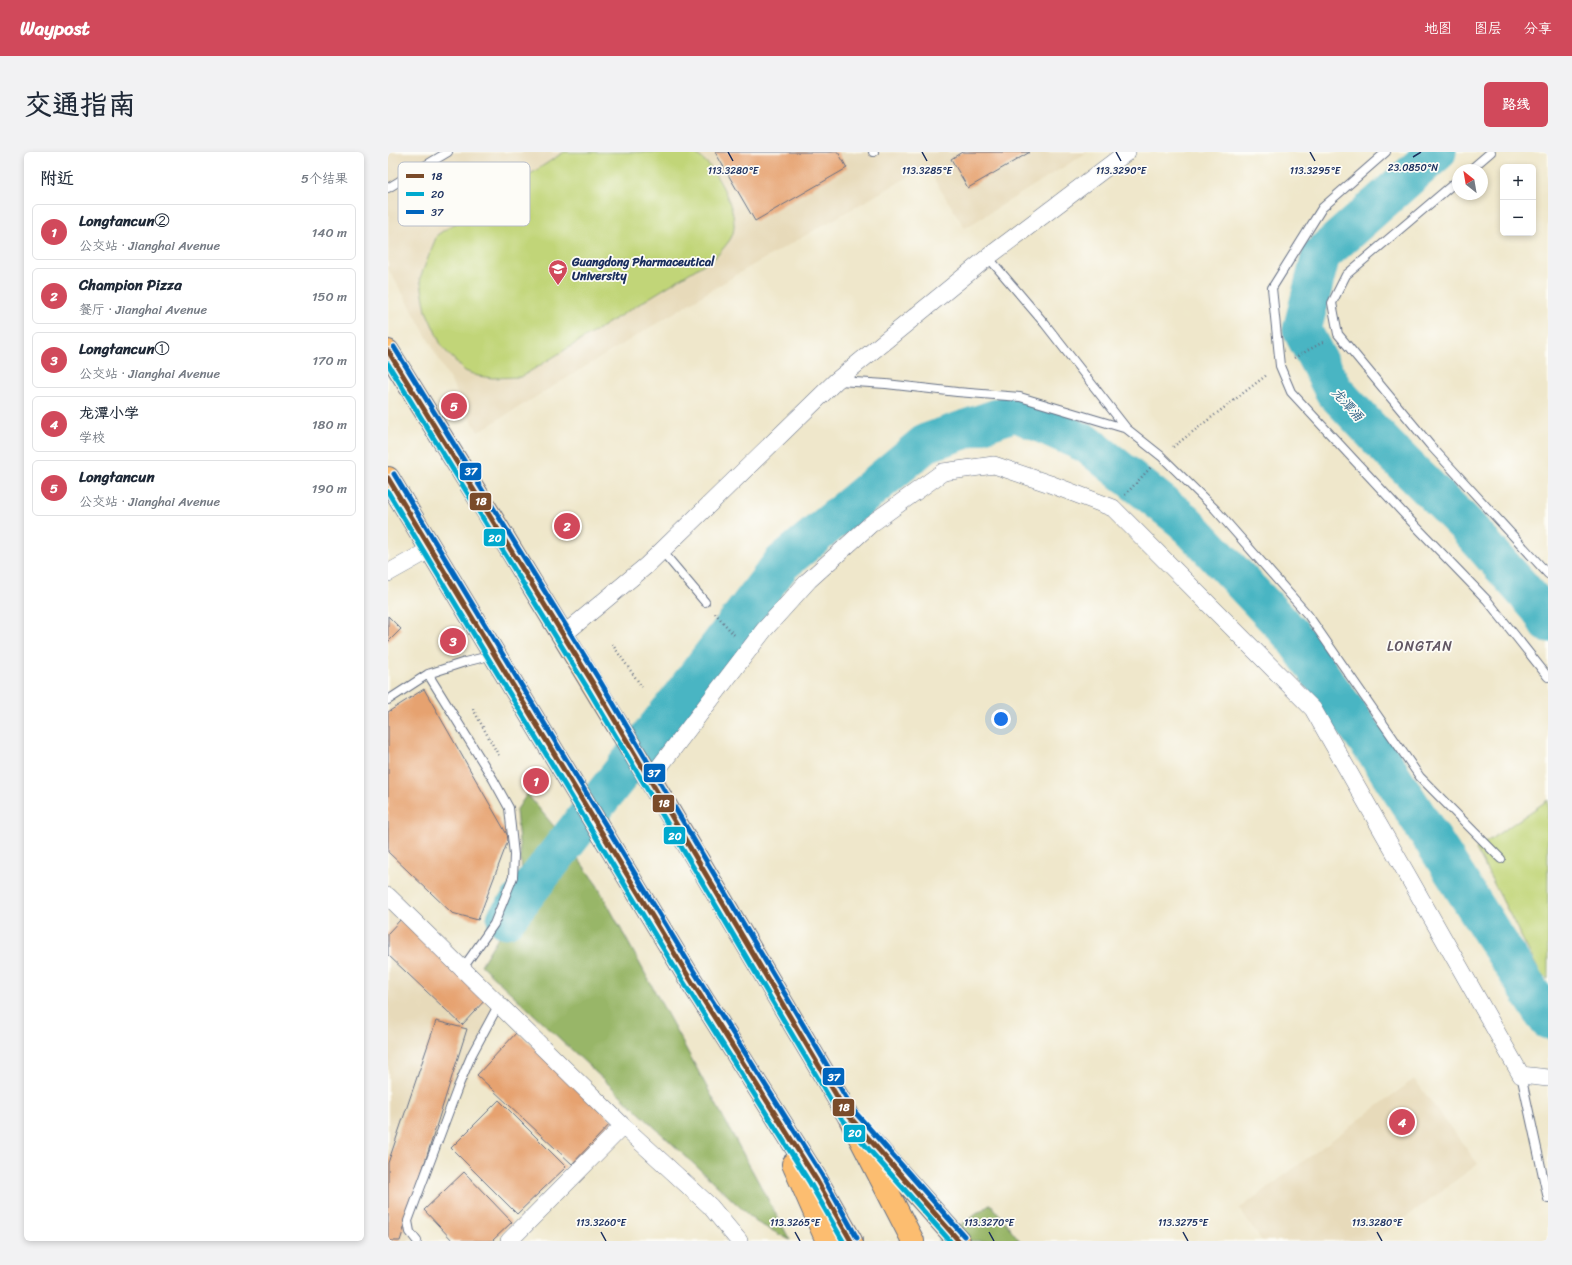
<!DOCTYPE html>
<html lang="zh">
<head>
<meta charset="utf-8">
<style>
  body { margin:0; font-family:Sriracha,"LXGW WenKai TC",sans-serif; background:#f2f2f3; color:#1f2937 }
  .controls { position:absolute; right:12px; top:12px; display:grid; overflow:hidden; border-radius:6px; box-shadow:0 2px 6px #0003 }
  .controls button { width:36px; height:36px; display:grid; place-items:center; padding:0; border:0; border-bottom:1px solid #e0e1e3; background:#fff; color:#1f2937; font:20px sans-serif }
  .compass { position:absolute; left:1064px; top:12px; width:36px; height:36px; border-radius:50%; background:#fff; box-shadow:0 2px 6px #0003; rotate:329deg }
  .you { position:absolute; left:613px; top:567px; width:14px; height:14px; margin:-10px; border:3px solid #fff; border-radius:50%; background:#1a73e8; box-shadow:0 0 0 6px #1a73e833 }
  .badge { display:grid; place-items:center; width:26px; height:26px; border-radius:50%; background:#d1495b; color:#fff; font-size:13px; font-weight:700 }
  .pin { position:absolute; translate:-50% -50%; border:2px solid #fff; box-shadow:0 1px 4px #0006 }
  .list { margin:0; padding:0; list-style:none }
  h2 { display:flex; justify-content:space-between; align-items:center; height:52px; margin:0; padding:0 16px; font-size:17px }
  h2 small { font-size:13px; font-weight:400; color:#747a83 }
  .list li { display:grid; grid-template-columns:26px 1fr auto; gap:12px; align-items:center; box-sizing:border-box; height:56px; margin:0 8px 8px; padding:0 8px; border:1px solid #e0e1e3; border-radius:6px }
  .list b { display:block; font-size:15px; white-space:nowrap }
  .list p { margin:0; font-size:13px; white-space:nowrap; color:#747a83 }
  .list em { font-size:13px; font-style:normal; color:#747a83 }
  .map { position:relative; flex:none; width:1160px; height:1089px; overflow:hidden; border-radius:6px }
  header { display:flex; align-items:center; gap:24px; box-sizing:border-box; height:56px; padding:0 20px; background:#d1495b; color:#fff }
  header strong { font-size:19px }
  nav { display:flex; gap:22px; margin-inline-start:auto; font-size:14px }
  .intro { display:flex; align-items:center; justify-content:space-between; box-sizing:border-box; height:96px; padding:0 24px }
  h1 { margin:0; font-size:28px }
  .button { padding:10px 18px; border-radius:6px; background:#d1495b; color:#fff; font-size:14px; font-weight:700 }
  main { display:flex; gap:24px; padding:0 24px }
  aside { flex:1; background:#fff; border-radius:6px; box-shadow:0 2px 6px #0003 }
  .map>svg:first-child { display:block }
  .built { fill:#e7daba }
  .green { fill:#c1d578; stroke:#6e826b }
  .forest { fill:#98b668; stroke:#5a7263 }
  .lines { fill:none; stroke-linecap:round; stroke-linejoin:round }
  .river { stroke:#48b5c3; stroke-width:39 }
  .building { fill:#e6a270 }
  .lane-casing { stroke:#656f84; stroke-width:10 }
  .street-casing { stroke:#656f84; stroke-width:18 }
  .highway-casing { stroke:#656f84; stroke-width:24 }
  .path { stroke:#656f84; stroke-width:2.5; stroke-dasharray:1 3; stroke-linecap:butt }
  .lane { stroke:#fff; stroke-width:8 }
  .street { stroke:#fff; stroke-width:17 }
  .highway { stroke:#fcbd6f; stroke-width:22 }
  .bus-1-casing { stroke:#fdfcf7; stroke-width:8 }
  .bus-2-casing { stroke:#fdfcf7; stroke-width:8 }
  .bus-3-casing { stroke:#fdfcf7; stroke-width:8 }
  .bus-1 { stroke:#7a4b2a; stroke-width:5 }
  .bus-2 { stroke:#00a9ce; stroke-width:5 }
  .bus-3 { stroke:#0065bd; stroke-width:5 }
  .ticks { fill:none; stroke:#1b2f5e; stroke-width:1.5 }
  .labels { text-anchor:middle; stroke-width:3.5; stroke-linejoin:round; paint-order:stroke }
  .poi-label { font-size:12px; font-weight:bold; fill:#1b2f5e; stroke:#fdfcf7; text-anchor:start }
  .water-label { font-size:13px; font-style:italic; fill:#2b5e81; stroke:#fdfcf7 }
  .quarter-label { font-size:14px; letter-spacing:1px; fill:#625764; stroke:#fdfcf7 }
  .key { fill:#fdfcf7; stroke:#b9bec9; stroke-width:1 }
  .key-label { font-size:11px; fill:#1b2f5e }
  .ticks-label { font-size:10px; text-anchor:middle; fill:#1b2f5e; stroke:#fdfcf7; stroke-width:3.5; stroke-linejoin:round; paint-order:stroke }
  .line-badge { stroke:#fdfcf7; stroke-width:1.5 }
  .badge-label { font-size:11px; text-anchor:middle; font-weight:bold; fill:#fff }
</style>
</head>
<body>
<header>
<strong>Waypost</strong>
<nav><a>地图</a><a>图层</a><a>分享</a></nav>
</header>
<div class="intro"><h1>交通指南</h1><a class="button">路线</a></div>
<main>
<aside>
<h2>附近<small>5个结果</small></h2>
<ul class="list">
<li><span class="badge">1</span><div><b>Longtancun②</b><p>公交站 · Jianghai Avenue</p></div><em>140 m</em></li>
<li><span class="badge">2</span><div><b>Champion Pizza</b><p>餐厅 · Jianghai Avenue</p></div><em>150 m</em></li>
<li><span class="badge">3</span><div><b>Longtancun①</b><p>公交站 · Jianghai Avenue</p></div><em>170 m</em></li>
<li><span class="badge">4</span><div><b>龙潭小学</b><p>学校</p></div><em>180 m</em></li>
<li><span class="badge">5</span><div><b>Longtancun</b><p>公交站 · Jianghai Avenue</p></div><em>190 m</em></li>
</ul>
</aside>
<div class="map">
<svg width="1160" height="1089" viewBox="0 0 1160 1089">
  <rect width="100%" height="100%" fill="#fdfcf7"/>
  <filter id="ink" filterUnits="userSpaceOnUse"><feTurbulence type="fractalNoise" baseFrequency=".025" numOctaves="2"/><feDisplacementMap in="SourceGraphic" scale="8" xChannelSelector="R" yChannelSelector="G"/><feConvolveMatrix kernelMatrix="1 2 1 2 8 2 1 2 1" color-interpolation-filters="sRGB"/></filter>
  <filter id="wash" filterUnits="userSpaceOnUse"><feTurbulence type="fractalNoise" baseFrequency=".012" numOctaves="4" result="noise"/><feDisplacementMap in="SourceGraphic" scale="16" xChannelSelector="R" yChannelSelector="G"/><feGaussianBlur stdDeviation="0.9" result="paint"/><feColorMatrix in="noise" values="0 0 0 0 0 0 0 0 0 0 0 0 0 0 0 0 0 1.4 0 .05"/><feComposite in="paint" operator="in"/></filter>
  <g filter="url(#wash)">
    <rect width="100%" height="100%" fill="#efe7cb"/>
    <path class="built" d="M 0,0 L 700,0 L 577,76 L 538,15 L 358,117 L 90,280 L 21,152 L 0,117 Z
      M 0,744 L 113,856 L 60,966 L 24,1067 L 22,1089 L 0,1089 Z
      M 1026,927 L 1090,1012 L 986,1089 L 874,1089 L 851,1057 Z"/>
    <path class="green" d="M 176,0 L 306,0 C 310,3 314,7 318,10 C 331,24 351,62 345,81 C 343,89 334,97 329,104 L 133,225 L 104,226 L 90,224 L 77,219 L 54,195 L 38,159 L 32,126 L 49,83 Z
      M 1160,648 L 1160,827 L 1153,823 L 1088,697 Z"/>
    <path class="forest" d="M 139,642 L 174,684 L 209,733 L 402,1088 L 368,1070 L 93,813 L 127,757 L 134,720 L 128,659 Z
      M 603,1052 L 632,1089 L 549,1089 Z"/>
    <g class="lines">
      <path class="river" d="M 1049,0 L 933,103 L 914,178 L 946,239 L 998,294 L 1077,372 L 1152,457 L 1160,471
        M 118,767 L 289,550 L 394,411 L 538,291 L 627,260 L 699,292 L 796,369 L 904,483 L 996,612 L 1160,868"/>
    </g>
    <g id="blocks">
      <path class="building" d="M 327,0 L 450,0 L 459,16 L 367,69 Z
        M 574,0 L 642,0 L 580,36 L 563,7 Z
        M 0,464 L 13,477 L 0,490 Z
        M 36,537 L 121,686 L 90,768 L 64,761 L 0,700 L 0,560 Z
        M 13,767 L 98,847 L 74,873 L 0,803 L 0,781 Z
        M 48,869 L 79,877 L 12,1089 L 0,1089 L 0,1011 Z
        M 129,880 L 225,969 L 184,1012 L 89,923 Z
        M 111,948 L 178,1015 L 129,1062 L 63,996 Z
        M 76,1020 L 124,1070 L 104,1089 L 65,1089 L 36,1058 Z"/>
    </g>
  </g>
  <g filter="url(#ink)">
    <use href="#blocks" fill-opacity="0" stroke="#656f84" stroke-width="1"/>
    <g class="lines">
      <g class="lane-casing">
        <path id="lane" d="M 485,0 L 486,0
          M 998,0 L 934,56 L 884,136 L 892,214 L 903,240 L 1018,364 L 1099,448 L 1160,525
          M 1082,18 L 1103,0
          M 1070,28 L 958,123 L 944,151 L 950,182 L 1042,293 L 1160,422
          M 0,36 L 60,0
          M 600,105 L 657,172 L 739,277 L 773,304 L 827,357 L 920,463 L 1032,625 L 1113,707
          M 451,229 L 498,232 L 569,240 L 632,245 L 739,277
          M 274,399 L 317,450
          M 40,522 L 105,627 L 121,656 L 126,703 L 125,725 L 106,772 L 75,816
          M 0,548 L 40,522 L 77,510 L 105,503
          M 1133,923 L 1160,1047
          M 29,1089 L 22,1080 L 20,1069 L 70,935 L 84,902 L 111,852"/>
      </g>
      <g class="street-casing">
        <path id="street" d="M 0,421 L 43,397
          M 175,483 L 258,414 L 448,229 L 600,105 L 739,0
          M 262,627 L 376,478 L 421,428 L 483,372 L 555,320 L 606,313 L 662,332 L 725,356 L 925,557 L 1133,923 L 1160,926
          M 0,744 L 235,974 L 322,1054 L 351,1089
          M 121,1089 L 235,974"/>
      </g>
      <g class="highway-casing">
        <path id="highway" d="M 0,199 L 108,373 L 262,627 L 460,963 L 525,1089
          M 0,326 L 299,822 L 428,1027 L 463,1089
          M 483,990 L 571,1089
          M 405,1012 L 439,1089"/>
      </g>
      <path class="path" d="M 906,206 L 937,189
        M 785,295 L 880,222
        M 737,343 L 763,315
        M 327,461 L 347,484
        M 224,492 L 254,535
        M 85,557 L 111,604"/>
      <use href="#lane" class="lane"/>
      <use href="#street" class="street"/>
      <use href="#highway" class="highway"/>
      <g class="bus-1-casing">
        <path id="bus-1" d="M 0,199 L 206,533 L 460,963 L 571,1089
          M 0,326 L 299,822 L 428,1027 L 463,1089"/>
      </g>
      <g class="bus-2-casing">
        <path id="bus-2" d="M 0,212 L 200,537 L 454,967 L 562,1089
          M 0,340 L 293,826 L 422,1031 L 455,1089"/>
      </g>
      <g class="bus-3-casing">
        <path id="bus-3" d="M 6,195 L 212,529 L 466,959 L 576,1084
          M 6,322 L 305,818 L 434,1023 L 469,1086"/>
      </g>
      <use href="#bus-1" class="bus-1"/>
      <use href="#bus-2" class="bus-2"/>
      <use href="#bus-3" class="bus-3"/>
    </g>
  </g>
  <path class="ticks" d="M 340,0 L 345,9M 534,0 L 539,9M 728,0 L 733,9M 922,0 L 927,9M 1025,5 L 1033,0M 213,1080 L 218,1089M 407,1080 L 412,1089M 601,1080 L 606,1089M 795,1080 L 800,1089M 989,1080 L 994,1089"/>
  <defs>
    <g id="university-pin" transform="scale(1)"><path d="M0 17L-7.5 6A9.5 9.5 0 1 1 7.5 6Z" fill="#d1495b" stroke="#fdfcf7"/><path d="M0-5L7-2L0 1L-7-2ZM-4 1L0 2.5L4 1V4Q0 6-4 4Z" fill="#fff"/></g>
  </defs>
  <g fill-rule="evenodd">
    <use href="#university-pin" x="170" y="117"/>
  </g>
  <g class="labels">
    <g class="poi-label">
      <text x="184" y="114">Guangdong Pharmaceutical<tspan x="184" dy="14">University</tspan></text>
    </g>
    <g class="water-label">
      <text transform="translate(960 252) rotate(48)" y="5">龙潭涌</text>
    </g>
    <g class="quarter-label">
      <text x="1032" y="499">LONGTAN</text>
    </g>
  </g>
  <rect x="10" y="10" width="132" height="64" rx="6" class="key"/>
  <rect x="18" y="22" width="18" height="4" fill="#7a4b2a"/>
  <rect x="18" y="40" width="18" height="4" fill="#00a9ce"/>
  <rect x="18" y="58" width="18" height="4" fill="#0065bd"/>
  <g class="key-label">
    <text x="43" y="28">18</text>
    <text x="43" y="46">20</text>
    <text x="43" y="64">37</text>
  </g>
  <g class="ticks-label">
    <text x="1025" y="19">23.0850°N</text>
    <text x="345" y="22">113.3280°E</text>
    <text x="539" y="22">113.3285°E</text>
    <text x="733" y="22">113.3290°E</text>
    <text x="927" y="22">113.3295°E</text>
    <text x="213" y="1074">113.3260°E</text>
    <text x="407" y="1074">113.3265°E</text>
    <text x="601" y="1074">113.3270°E</text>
    <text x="795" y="1074">113.3275°E</text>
    <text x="989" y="1074">113.3280°E</text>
  </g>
  <g class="line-badge">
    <rect x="71" y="310" width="23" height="19" rx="4" fill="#0065bd"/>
    <rect x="81" y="340" width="23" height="19" rx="4" fill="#7a4b2a"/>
    <rect x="95" y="376" width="23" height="19" rx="4" fill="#00a9ce"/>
    <rect x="255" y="611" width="23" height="20" rx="4" fill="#0065bd"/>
    <rect x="264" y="642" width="23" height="19" rx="4" fill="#7a4b2a"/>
    <rect x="275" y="674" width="23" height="19" rx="4" fill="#00a9ce"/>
    <rect x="434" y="915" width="23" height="19" rx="4" fill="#0065bd"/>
    <rect x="444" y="946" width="23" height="19" rx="4" fill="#7a4b2a"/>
    <rect x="455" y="972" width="23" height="19" rx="4" fill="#00a9ce"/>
  </g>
  <g class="badge-label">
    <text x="83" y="323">37</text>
    <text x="93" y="353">18</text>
    <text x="107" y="390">20</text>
    <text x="266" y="625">37</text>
    <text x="276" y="655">18</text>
    <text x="287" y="688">20</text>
    <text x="446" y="929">37</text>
    <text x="456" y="959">18</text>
    <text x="467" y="985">20</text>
  </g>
</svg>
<div class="controls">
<button>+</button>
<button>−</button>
</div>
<svg class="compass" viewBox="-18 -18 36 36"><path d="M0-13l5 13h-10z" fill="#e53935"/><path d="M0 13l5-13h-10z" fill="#747a83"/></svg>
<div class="you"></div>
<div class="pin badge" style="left:148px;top:629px">1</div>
<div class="pin badge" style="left:179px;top:374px">2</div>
<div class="pin badge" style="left:65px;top:489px">3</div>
<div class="pin badge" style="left:1014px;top:970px">4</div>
<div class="pin badge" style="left:66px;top:254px">5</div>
</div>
</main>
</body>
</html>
